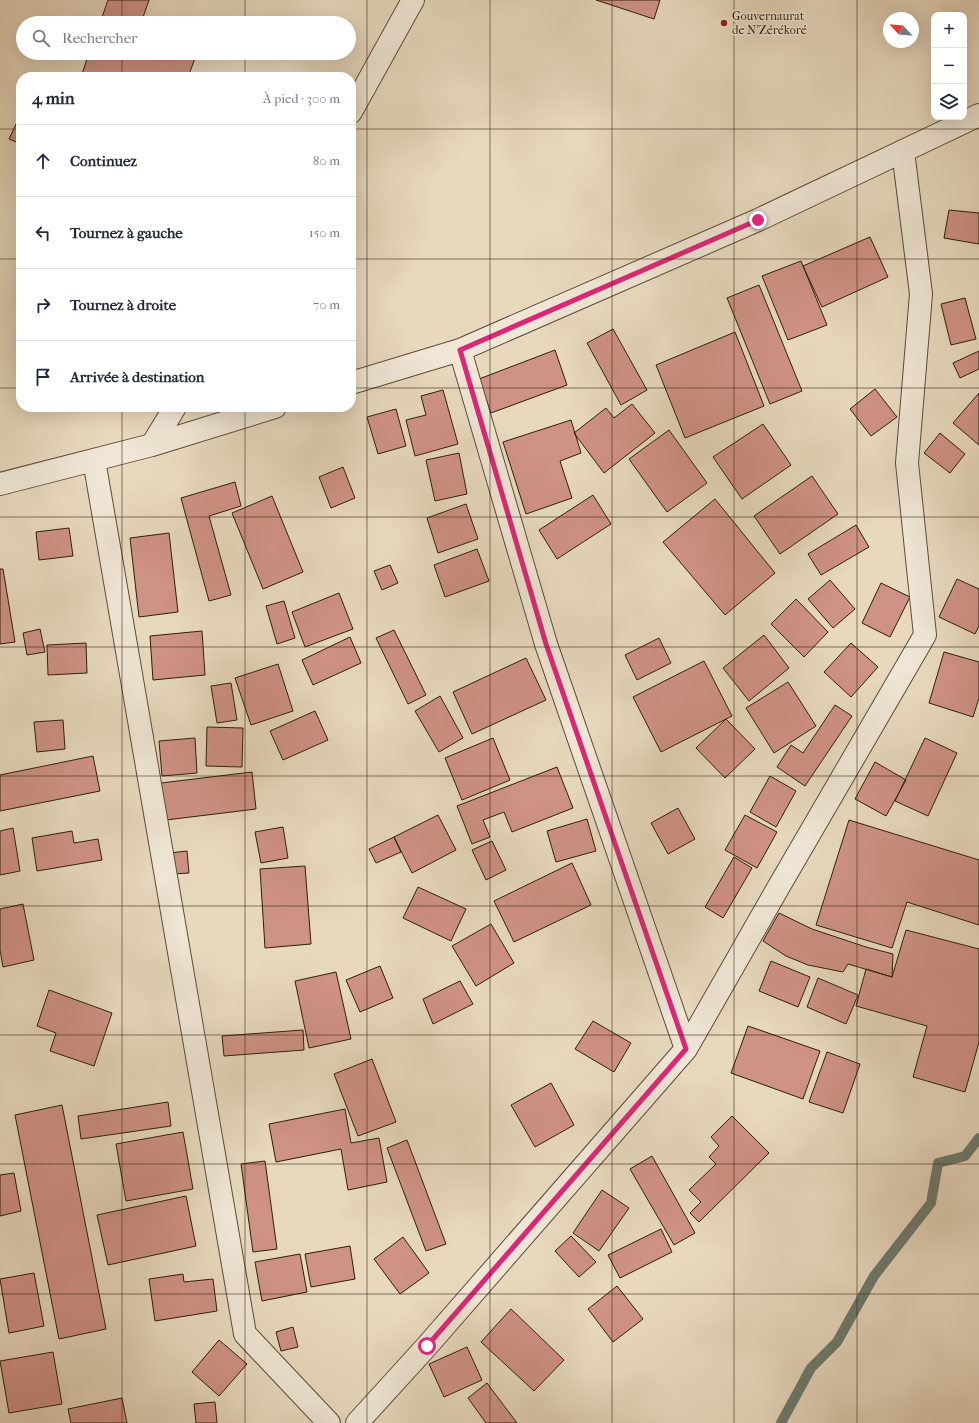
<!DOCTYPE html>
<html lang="fr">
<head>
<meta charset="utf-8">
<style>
  body { margin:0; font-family:"IM FELL French Canon",serif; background:#f2f2f3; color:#1f2937 }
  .controls { position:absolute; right:12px; top:12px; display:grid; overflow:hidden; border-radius:8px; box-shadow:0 4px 16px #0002 }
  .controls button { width:36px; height:36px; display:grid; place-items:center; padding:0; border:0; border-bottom:1px solid #e0e1e3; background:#fff; color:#1f2937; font:20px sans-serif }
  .compass { position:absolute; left:883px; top:12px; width:36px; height:36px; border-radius:50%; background:#fff; box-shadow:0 4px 16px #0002; rotate:296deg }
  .stop { position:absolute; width:12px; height:12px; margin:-9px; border:3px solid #db2777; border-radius:50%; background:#fff }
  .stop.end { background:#db2777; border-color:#fff; box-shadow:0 1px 4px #0008 }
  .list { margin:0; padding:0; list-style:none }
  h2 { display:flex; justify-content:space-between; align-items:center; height:52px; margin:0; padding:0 16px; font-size:17px }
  h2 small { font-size:13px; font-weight:400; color:#747a83 }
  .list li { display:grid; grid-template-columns:26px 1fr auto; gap:12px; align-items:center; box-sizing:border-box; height:72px; padding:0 16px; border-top:1px solid #e0e1e3 }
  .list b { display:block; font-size:15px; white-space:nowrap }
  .list em { font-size:13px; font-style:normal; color:#747a83 }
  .icon { flex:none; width:22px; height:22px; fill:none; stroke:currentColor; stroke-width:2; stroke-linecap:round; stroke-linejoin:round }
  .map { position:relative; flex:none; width:979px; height:1423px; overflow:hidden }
  .search { position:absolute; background:#fff; box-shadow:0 4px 16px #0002; left:16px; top:16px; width:340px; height:44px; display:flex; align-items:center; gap:10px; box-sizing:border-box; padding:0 14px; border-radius:22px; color:#747a83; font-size:15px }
  .panel { position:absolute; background:#fff; box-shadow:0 4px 16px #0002; left:16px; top:72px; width:340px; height:340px; border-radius:16px }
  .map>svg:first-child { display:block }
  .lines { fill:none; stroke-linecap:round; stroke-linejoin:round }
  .stream { stroke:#6d7b70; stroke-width:10 }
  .building { fill:#cf9286; stroke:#2e1e0b }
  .minor-casing { stroke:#5c4c38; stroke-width:24 }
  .minor { stroke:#efe6d5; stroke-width:22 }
  .route { stroke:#db2777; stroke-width:5 }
  .grid { fill:none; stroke:#2e1e0b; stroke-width:1; stroke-opacity:0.55 }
  .poi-dot { fill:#8f2418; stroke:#efe6d5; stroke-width:1.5 }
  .labels { text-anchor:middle; stroke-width:3; stroke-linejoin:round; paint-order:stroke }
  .poi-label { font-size:12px; fill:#2e1e0b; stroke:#efe6d5; text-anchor:start }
</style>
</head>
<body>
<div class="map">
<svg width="979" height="1423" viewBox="0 0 979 1423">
  <rect width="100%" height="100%" fill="#e7d8be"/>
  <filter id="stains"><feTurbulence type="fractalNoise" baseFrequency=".005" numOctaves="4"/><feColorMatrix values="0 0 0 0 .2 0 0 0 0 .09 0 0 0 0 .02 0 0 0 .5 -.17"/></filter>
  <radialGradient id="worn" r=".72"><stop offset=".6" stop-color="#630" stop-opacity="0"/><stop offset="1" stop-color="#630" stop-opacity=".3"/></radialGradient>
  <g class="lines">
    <path class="stream" d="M 781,1423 L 811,1368 L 837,1342 L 874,1276 L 931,1203 L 938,1163 L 965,1156 L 979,1138"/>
  </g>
  <path class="building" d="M 108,0 L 149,0 L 141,23 L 100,23 Z
    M 596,0 L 660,0 L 654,19 Z
    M 89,53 L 197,53 L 188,77 L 81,77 Z
    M 21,114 L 21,144 L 9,139 Z
    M 949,210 L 979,213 L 979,244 L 944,238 Z
    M 870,237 L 888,277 L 822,307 L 803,266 Z
    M 801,261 L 827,325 L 788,340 L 762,276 Z
    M 759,285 L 802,391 L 770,404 L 727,298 Z
    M 965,298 L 976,339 L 951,345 L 941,304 Z
    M 613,329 L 647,390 L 621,405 L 587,343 Z
    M 735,332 L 764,406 L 685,438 L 656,365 Z
    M 555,350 L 567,385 L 491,413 L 479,379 Z
    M 979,351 L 979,369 L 960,378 L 953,363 Z
    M 875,389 L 897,417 L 871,436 L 850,409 Z
    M 443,390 L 458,444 L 415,456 L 406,420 L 426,415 L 421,396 Z
    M 979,393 L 979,445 L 953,423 Z
    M 632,404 L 655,433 L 604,473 L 574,433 L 606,408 L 614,418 Z
    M 396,409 L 406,446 L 378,454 L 367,417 Z
    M 571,420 L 581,453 L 560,461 L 572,498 L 526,514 L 503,442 Z
    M 763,424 L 791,465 L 742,499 L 713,457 Z
    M 669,430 L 707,483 L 667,512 L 629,459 Z
    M 940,433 L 965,454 L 950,473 L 924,453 Z
    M 459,453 L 467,494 L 435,501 L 426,460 Z
    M 343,467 L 355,498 L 331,508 L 319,477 Z
    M 812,476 L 838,514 L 780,554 L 754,516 Z
    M 235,482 L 241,506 L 209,516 L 231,595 L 209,601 L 181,498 Z
    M 593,495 L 611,524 L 557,559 L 539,530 Z
    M 272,496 L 303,572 L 263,589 L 232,513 Z
    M 715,499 L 775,573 L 725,615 L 663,542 Z
    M 466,504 L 478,539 L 438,553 L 427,518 Z
    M 856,525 L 869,547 L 821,575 L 808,554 Z
    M 69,528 L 73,556 L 39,560 L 36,532 Z
    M 169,533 L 178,612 L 139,617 L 130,538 Z
    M 477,549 L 489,581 L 445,597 L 434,565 Z
    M 390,565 L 398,583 L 382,590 L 374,571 Z
    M 0,569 L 3,569 L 15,642 L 0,644 Z
    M 957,579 L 979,589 L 979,626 L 975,634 L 939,617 Z
    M 830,580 L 855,609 L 833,628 L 808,599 Z
    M 881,583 L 910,597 L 890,637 L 862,623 Z
    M 339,593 L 353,629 L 305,647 L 292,612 Z
    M 796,599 L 828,632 L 804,657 L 771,624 Z
    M 284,601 L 295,638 L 277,644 L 266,606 Z
    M 40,629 L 45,652 L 27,655 L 23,633 Z
    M 394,630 L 426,695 L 408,704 L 376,638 Z
    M 202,631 L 205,675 L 153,680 L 150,636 Z
    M 764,635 L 789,668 L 749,701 L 723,668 Z
    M 350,637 L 361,663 L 313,685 L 302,660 Z
    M 659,638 L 671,663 L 637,680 L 625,655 Z
    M 86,643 L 87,673 L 48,675 L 47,645 Z
    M 851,643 L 878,667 L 851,697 L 824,672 Z
    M 944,652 L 979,662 L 979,698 L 973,717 L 929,703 Z
    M 526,658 L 546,700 L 472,734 L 453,692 Z
    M 704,661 L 732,716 L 661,752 L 633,697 Z
    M 278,664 L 293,711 L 251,725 L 235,678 Z
    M 788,682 L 816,726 L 774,753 L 746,708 Z
    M 231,683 L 237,720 L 217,723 L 211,686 Z
    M 440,696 L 463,738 L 439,752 L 415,711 Z
    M 835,705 L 852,716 L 805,786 L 777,767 L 791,745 L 803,753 Z
    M 315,711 L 328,740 L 283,760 L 270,731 Z
    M 726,719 L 755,749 L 725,778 L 696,748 Z
    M 63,720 L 65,749 L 37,752 L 34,722 Z
    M 207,727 L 243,728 L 242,767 L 206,766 Z
    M 195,738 L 197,773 L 162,776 L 159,741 Z
    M 493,738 L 510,780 L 462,800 L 445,758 Z
    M 925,738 L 957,753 L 928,816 L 895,801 Z
    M 93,756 L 100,791 L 0,811 L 0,775 Z
    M 875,762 L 906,780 L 886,816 L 855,799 Z
    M 557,767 L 573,808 L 512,832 L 504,812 L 483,820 L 490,837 L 472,844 L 457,806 Z
    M 252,772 L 256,809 L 166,820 L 161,783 Z
    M 770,776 L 796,791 L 776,827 L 750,812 Z
    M 678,808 L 695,839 L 668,854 L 651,823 Z
    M 438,815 L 456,850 L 412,873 L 394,837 Z
    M 745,815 L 777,832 L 757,868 L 725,850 Z
    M 587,819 L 596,851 L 556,862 L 547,831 Z
    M 849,820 L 979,860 L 979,925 L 907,902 L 892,948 L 816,925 Z
    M 283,827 L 288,858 L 261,863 L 255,832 Z
    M 13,828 L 20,871 L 0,875 L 0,831 Z
    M 72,831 L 74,843 L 98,839 L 102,860 L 37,871 L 32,838 Z
    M 394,837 L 401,852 L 376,863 L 369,849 Z
    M 492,841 L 506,870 L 486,880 L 472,850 Z
    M 187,851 L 189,873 L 172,874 L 170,853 Z
    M 734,857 L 752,868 L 723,918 L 705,907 Z
    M 572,863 L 591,905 L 514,942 L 494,901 Z
    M 305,866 L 311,944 L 265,948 L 260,869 Z
    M 418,887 L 466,909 L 451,941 L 403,918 Z
    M 23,904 L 34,960 L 3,967 L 0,950 L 0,909 Z
    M 779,913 L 812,929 L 866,947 L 893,954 L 892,977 L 848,964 L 843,972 L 808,965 L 786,956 L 763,941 Z
    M 491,924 L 514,963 L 476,986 L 452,946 Z
    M 906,930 L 979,949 L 979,1042 L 965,1092 L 913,1077 L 927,1026 L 856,1006 L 866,969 L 892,977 Z
    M 771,961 L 810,977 L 798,1007 L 759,991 Z
    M 380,966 L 393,998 L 360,1012 L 346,980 Z
    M 336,972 L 351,1039 L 309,1048 L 295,981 Z
    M 818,978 L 858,995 L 846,1024 L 807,1007 Z
    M 460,981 L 473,1004 L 433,1024 L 423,999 Z
    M 49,990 L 112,1013 L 94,1066 L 50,1051 L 56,1033 L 37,1026 Z
    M 593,1021 L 631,1043 L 614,1072 L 575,1049 Z
    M 748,1026 L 820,1051 L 803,1099 L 731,1073 Z
    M 303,1030 L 304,1050 L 224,1056 L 222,1036 Z
    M 827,1052 L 860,1064 L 843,1113 L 809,1102 Z
    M 372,1059 L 396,1122 L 358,1136 L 334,1074 Z
    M 551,1083 L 574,1125 L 535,1147 L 511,1105 Z
    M 168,1102 L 171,1126 L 81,1139 L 78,1116 Z
    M 62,1105 L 106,1329 L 59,1339 L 15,1115 Z
    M 345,1109 L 351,1143 L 379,1138 L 387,1182 L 348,1190 L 341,1149 L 276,1162 L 269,1124 Z
    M 732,1116 L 769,1153 L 699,1222 L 690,1213 L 701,1202 L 689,1190 L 716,1164 L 709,1157 L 719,1146 L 711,1137 Z
    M 183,1132 L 193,1189 L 126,1201 L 116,1144 Z
    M 407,1140 L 446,1244 L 426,1251 L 387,1148 Z
    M 652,1156 L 695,1233 L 674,1245 L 630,1169 Z
    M 265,1161 L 277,1249 L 253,1252 L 241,1164 Z
    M 14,1173 L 21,1211 L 0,1216 L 0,1175 Z
    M 602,1190 L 629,1208 L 599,1251 L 573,1233 Z
    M 186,1196 L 196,1246 L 108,1265 L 97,1215 Z
    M 661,1229 L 672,1252 L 620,1278 L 608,1255 Z
    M 571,1236 L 596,1262 L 579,1277 L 555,1251 Z
    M 403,1237 L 429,1273 L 400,1294 L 374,1259 Z
    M 350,1246 L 355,1279 L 311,1287 L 305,1254 Z
    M 300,1254 L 307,1292 L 262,1301 L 255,1262 Z
    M 34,1273 L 44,1326 L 9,1333 L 0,1279 Z
    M 183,1274 L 184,1282 L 213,1279 L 217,1311 L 155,1321 L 149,1279 Z
    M 617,1286 L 643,1319 L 613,1342 L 588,1309 Z
    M 511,1309 L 564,1360 L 534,1391 L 481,1342 Z
    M 293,1327 L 298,1347 L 281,1351 L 276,1332 Z
    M 219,1340 L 247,1364 L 219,1396 L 192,1372 Z
    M 467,1347 L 482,1380 L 444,1397 L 429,1364 Z
    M 53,1352 L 62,1404 L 9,1413 L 0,1361 Z
    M 487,1383 L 517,1423 L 486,1423 L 468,1398 Z
    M 122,1398 L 127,1423 L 71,1423 L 68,1409 Z
    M 215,1402 L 217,1423 L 196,1423 L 194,1404 Z"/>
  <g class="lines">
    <g class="minor-casing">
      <path id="minor" d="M 351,112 L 413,0
        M 460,350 L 546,644 L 686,1049
        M 351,383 L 460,350 L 758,220 L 979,115
        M 152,445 L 175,407
        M 94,460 L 245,1334 L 329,1423
        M 0,484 L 152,445 L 275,407
        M 357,1423 L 427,1346 L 686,1049 L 778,888 L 925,635 L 907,463 L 921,294 L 903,151"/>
    </g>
    <use href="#minor" class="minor"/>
  </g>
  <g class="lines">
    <path class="route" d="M 427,1346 L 686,1049 L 546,644 L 460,350 L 758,220"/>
  </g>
  <path class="grid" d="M 122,0 L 122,23M 245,0 L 245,23M 367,0 L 367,1423M 490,0 L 490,1423M 612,0 L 612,1423M 734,0 L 734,1423M 857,0 L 857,1423M 122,53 L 122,77M 245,53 L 245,77M 0,129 L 21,129M 351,129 L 979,129M 0,259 L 21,259M 351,259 L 979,259M 0,388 L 21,388M 351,388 L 979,388M 122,407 L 122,1423M 245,407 L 245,1423M 0,517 L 979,517M 0,647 L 979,647M 0,776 L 979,776M 0,906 L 979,906M 0,1035 L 979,1035M 0,1164 L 979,1164M 0,1294 L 979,1294"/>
  <circle class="poi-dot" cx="724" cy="23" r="4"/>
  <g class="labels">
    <g class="poi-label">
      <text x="732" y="20">Gouvernaurat<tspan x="732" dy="14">de N'Zérékoré</tspan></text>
    </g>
  </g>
  <rect width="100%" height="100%" filter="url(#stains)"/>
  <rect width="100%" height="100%" fill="url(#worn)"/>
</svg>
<div class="controls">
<button>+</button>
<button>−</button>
<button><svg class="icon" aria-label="layers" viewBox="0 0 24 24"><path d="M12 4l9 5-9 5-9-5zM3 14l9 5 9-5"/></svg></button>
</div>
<svg class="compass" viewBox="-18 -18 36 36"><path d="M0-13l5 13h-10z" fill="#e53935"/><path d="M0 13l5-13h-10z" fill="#747a83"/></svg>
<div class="stop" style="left:427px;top:1346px"></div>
<div class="stop end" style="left:758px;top:220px"></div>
<div class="search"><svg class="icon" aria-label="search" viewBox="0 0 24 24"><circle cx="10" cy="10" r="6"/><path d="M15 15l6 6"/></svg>Rechercher</div>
<section class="panel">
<h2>4 min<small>À pied · 300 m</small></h2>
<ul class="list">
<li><svg class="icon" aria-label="ahead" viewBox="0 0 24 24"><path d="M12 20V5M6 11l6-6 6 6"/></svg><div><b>Continuez</b></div><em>80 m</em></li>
<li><svg class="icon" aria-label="left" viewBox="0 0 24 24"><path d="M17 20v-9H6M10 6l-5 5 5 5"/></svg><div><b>Tournez à gauche</b></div><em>150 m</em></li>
<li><svg class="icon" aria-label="right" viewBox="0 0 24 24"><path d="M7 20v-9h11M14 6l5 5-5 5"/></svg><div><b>Tournez à droite</b></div><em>70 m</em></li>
<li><svg class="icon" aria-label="arrive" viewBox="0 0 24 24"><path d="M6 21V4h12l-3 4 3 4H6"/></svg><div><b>Arrivée à destination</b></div></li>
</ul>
</section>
</div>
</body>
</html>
